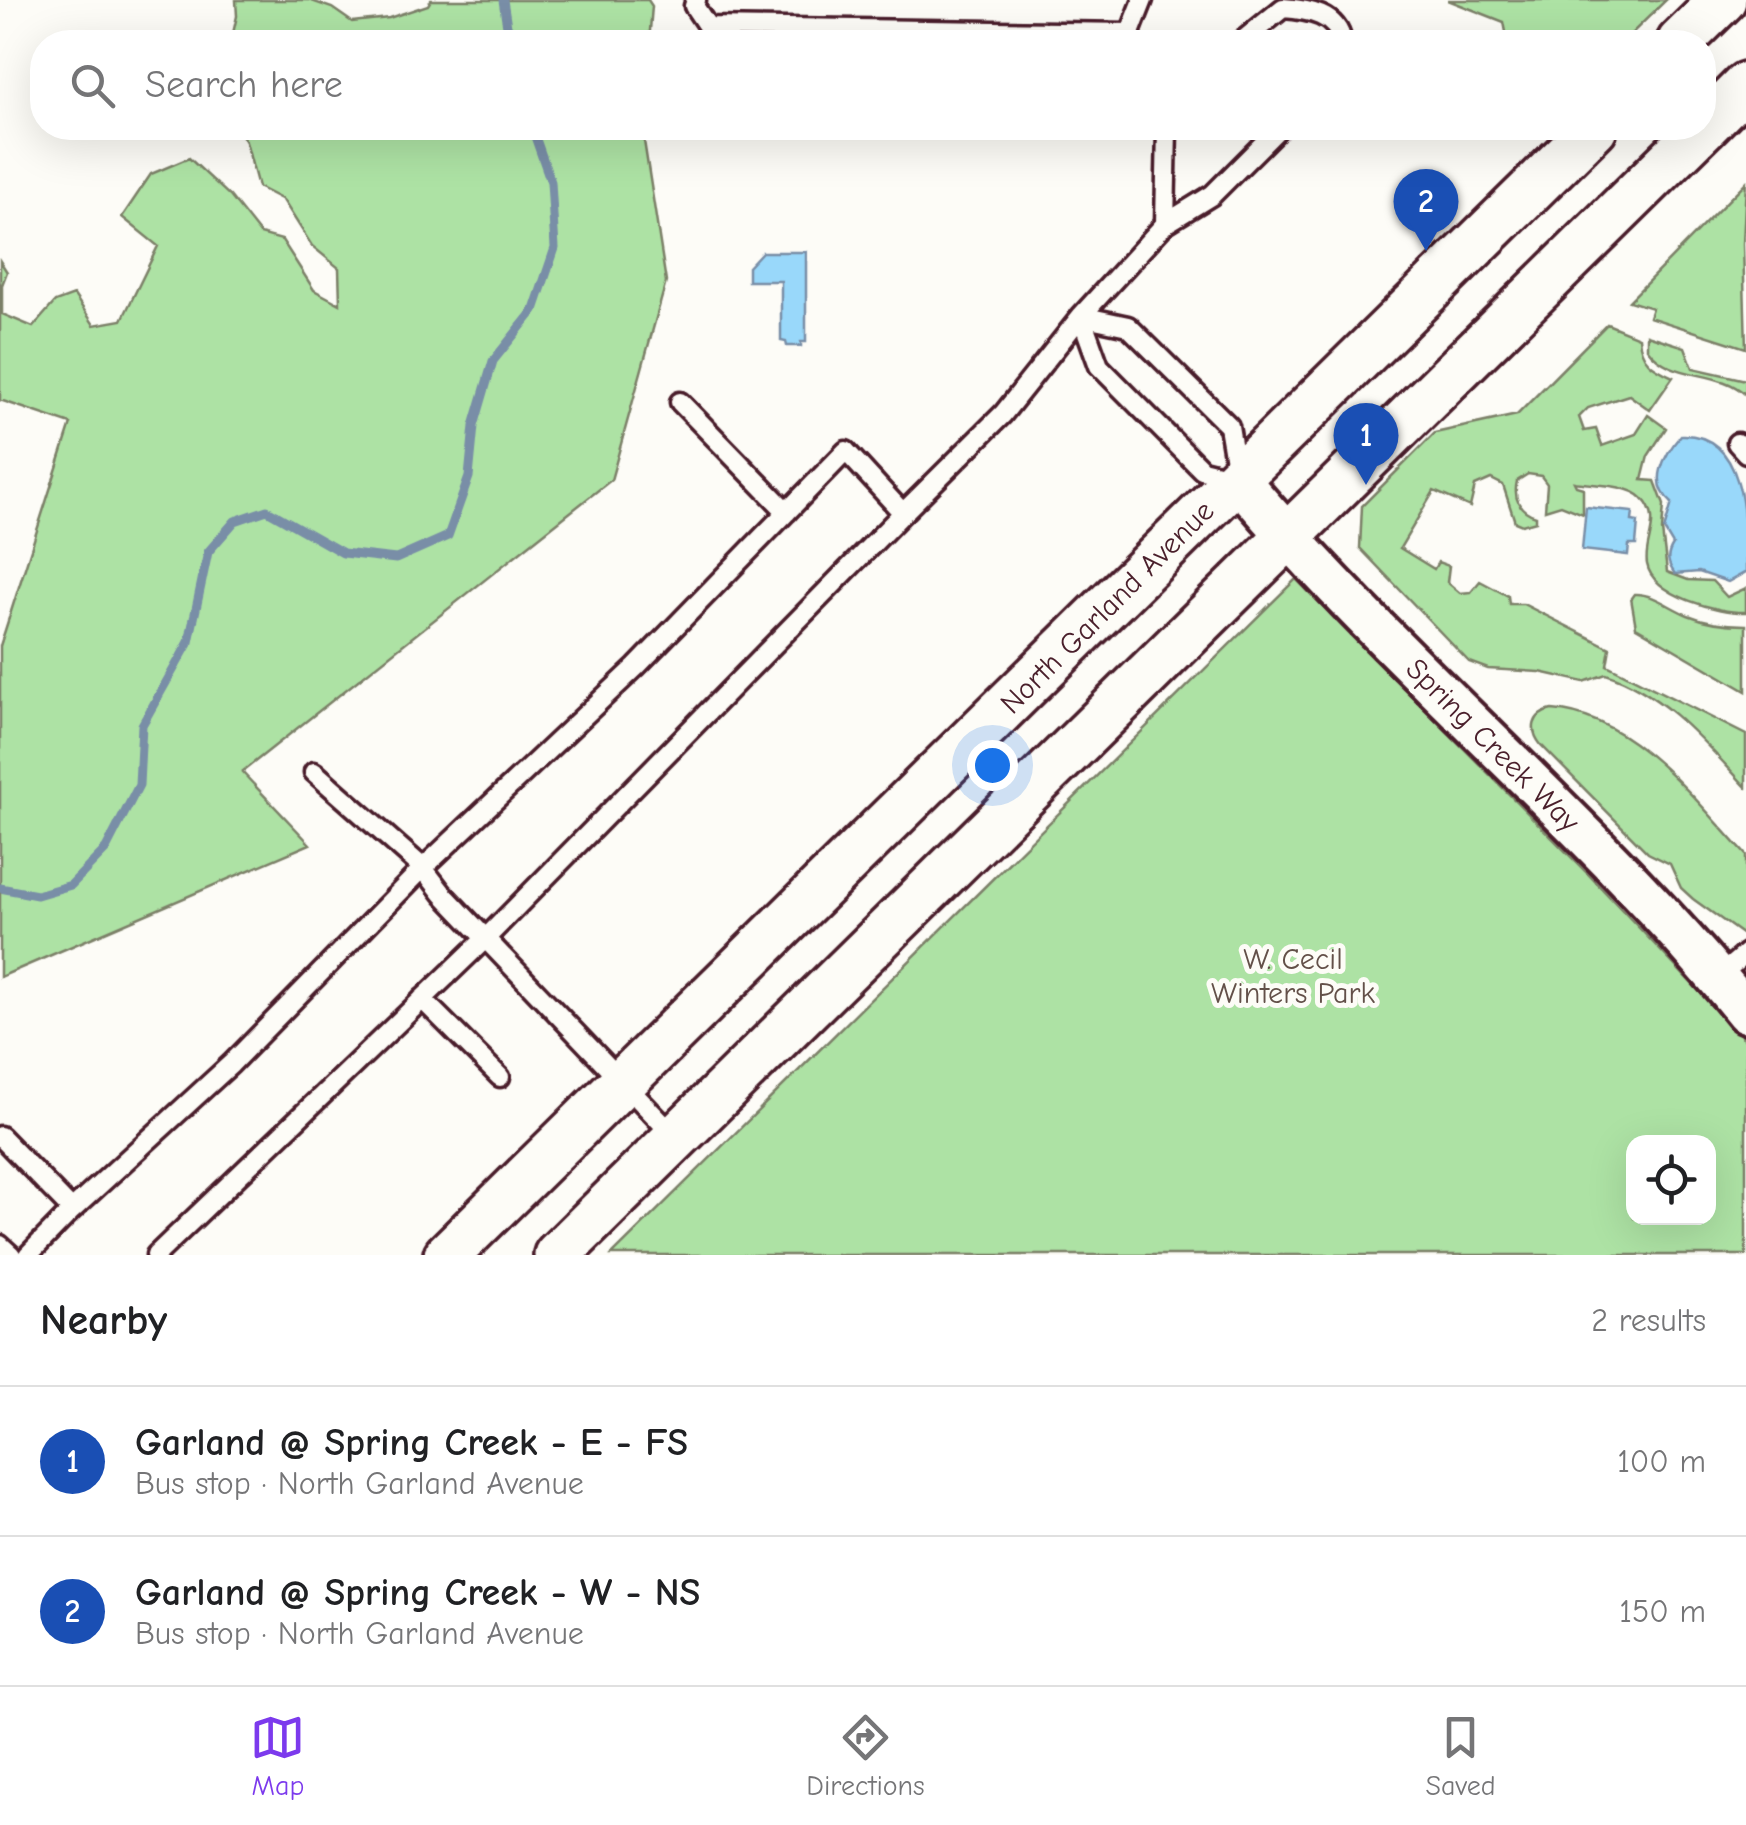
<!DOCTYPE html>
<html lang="en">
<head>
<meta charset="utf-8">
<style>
  body { margin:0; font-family:"Comic Neue",sans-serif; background:#f6f6f6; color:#202124 }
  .controls { position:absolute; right:30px; bottom:30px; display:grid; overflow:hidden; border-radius:20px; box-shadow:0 10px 40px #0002 }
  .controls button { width:90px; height:90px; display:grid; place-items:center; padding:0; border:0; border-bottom:2px solid #e0e0e0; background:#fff; color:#202124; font:50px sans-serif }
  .you { position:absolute; left:992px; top:765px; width:35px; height:35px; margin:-25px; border:8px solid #fff; border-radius:50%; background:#1a73e8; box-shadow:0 0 0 15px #1a73e833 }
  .badge { display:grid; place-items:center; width:65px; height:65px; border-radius:50%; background:#7c3aed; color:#fff; font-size:32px; font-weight:700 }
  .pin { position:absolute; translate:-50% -82px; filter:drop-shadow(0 2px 5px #0008) }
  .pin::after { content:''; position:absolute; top:52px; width:35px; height:30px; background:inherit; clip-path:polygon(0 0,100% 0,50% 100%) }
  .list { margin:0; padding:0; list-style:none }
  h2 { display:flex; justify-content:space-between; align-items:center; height:130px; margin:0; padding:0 40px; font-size:42px }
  h2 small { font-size:32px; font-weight:400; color:#757577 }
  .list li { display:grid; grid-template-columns:65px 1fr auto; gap:30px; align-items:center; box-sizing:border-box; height:150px; padding:0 40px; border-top:2px solid #e0e0e0 }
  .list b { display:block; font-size:38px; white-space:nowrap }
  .list p { margin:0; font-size:32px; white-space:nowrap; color:#757577 }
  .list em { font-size:32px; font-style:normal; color:#757577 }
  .icon { flex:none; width:55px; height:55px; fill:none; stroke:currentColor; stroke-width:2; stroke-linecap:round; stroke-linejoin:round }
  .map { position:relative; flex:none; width:1746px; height:1255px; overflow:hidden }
  .search { position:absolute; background:#fff; box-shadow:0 10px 40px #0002; left:30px; right:30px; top:30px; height:110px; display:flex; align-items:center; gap:25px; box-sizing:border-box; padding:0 35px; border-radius:40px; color:#757577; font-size:38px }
  .sheet { height:430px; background:#fff }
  nav { display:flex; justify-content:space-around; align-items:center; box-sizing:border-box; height:140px; border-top:2px solid #e0e0e0; background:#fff; font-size:28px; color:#757577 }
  nav a { display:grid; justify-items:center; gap:5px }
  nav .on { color:#7c3aed }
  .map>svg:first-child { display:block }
  .green { fill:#ade2a4; stroke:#7c8068; stroke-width:2.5; fill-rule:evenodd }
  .water { fill:#99d8fa; stroke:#798ea7; stroke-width:2.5 }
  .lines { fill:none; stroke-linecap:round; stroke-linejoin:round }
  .stream { stroke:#798ea7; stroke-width:9 }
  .service-casing { stroke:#4a1f2b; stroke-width:25 }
  .tertiary-casing { stroke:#4a1f2b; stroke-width:48 }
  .secondary-casing { stroke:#4a1f2b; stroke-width:52 }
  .service { stroke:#fdfcf7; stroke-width:18 }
  .tertiary { stroke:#fdfcf7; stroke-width:40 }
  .secondary { stroke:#fdfcf7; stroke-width:45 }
  .labels { text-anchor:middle; stroke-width:10; stroke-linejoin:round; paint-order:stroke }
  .street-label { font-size:30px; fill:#4a1f2b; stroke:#fdfcf7 }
  .park-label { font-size:30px; fill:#635049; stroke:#fdfcf7 }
</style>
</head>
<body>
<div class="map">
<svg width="1746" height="1255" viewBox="0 0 1746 1255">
  <rect width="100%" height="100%" fill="#fdfcf7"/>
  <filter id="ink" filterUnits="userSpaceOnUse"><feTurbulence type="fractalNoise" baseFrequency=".01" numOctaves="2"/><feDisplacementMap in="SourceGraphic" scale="20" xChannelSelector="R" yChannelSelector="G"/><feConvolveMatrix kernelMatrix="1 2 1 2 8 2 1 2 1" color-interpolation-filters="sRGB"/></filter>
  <g filter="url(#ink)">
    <path class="green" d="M 236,0 L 309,0 L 332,8 L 352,22 L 389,18 L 428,5 L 431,0 L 648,0 L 652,6 L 649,42 L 231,42 L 237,16 Z
      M 1448,0 L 1666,0 L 1623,42 L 1508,42 L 1504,22 Z
      M 238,128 L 642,128 L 666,282 L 611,480 L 242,772 L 310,844 L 0,977 L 0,646 L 71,424 L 0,400 L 0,261 L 7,272 L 2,285 L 2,314 L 33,327 L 55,302 L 74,295 L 94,325 L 122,320 L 158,246 L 122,217 L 151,174 L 189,158 L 230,196 L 260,234 L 282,240 L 314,290 L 340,304 L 339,268 L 312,246 L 283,200 L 258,187 L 246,142 Z
      M 1746,182 L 1743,244 L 1746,348 L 1649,317 L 1652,308 L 1629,301 Z
      M 1607,324 L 1639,337 C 1640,361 1653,368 1673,377 L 1650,410 L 1629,395 L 1588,408 L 1579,417 L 1584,431 L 1596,429 L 1602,446 L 1636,434 L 1648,415 L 1666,428 L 1648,456 L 1642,480 L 1655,481 L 1664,505 L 1662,531 L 1667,572 L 1688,580 L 1712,581 L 1727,597 L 1746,588 L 1746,612 C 1719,613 1653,596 1647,564 C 1643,542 1664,520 1642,498 C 1628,484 1592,485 1574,482 L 1576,486 L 1583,488 L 1583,514 L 1561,505 L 1545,510 L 1547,484 L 1541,476 L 1528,474 L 1517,481 C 1513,498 1519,511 1536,516 L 1536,521 L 1522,525 L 1515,522 L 1503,485 L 1491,479 L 1475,486 L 1470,507 L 1434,491 L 1400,548 L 1434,569 L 1438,562 L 1449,566 L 1447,582 L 1460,593 L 1471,592 L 1480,581 L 1508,596 L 1509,604 L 1523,604 L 1610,648 L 1607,665 L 1746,735 L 1746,787 C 1706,744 1664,693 1606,674 L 1584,682 L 1540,672 L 1488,669 L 1469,662 L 1360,548 L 1362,506 L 1435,433 L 1517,415 Z
      M 1647,335 L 1685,347 L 1693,368 L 1746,380 L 1746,395 C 1718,368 1671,382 1647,348 Z
      M 1296,579 L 1588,874 L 1746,1041 L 1746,1255 L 612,1255 ZM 1634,1142 L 1708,1142 L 1708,1218 L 1634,1218 Z
      M 1634,594 C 1653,593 1670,608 1688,615 C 1707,623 1725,625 1746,625 L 1746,691 L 1636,627 L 1631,598 Z
      M 1552,710 C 1632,715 1695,800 1746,855 L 1746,937 L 1693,899 L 1681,888 L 1670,864 L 1648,853 L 1541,745 C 1529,730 1532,714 1552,710 Z"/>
    <path class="water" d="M 762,252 L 806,252 L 806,342 L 801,342 L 801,346 L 787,346 L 786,342 L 781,341 L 781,281 L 748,281 L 748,267 Z
      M 1681,435 C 1746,433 1746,518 1746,572 L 1728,582 L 1699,572 L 1675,574 C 1667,563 1666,556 1673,545 L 1664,530 L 1672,503 C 1648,483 1664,455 1681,435 Z
      M 1586,507 L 1633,512 L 1632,521 L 1638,522 L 1636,545 L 1629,545 L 1628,555 L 1582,550 Z"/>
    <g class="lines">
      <path class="stream" d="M 503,0 L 507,26 L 517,42
        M 0,888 L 37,895 L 71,885 L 106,849 L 139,785 L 142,725 L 189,642 L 208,552 L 235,521 L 267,510 L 343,553 L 396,559 L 448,536 L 469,477 L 474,426 L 493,361 L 534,310 L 555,248 L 551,182 L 532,128"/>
      <g class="service-casing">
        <path id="service" d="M 696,0 L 694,6 L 708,27 L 1130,33 L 1134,42
          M 1130,33 L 1143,0
          M 1241,42 L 1283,8 C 1309,10 1337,14 1342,42
          M 1165,224 L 1212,195 L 1279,128
          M 1081,316 L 1128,326 L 1229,426 L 1238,479 L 1202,470 L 1099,366 Z
          M 680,402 L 787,512
          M 1737,443 L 1746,453
          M 1717,978 L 1746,953
          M 422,999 L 500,1077
          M 0,1136 L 72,1210 L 231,1064 L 423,868 L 314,772
          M 676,1138 L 443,894 L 423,868 L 636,667 L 846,451 L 903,513 L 1003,414 L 1081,316 L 1165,224 L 1167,128
          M 0,1245 L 11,1255
          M 28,1255 L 72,1210
          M 156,1255 L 485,939 L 903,513"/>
      </g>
      <g class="tertiary-casing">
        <path id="tertiary" d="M 1238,479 C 1396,666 1591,822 1746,1012"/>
      </g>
      <g class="secondary-casing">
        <path id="secondary" d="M 1680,42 L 1723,0
          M 1704,127 L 1746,85
          M 447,1255 L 1594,128
          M 557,1255 L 1703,128"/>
      </g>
      <use href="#service" class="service"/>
      <use href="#tertiary" class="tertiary"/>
      <use href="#secondary" class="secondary"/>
    </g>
  </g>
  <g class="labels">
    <g class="street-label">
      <text transform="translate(1107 607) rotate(-45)" y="10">North Garland Avenue</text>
      <text transform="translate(1493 745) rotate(45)" y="10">Spring Creek Way</text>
    </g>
    <g class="park-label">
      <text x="1293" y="969">W. Cecil<tspan x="1293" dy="34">Winters Park</tspan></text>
    </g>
  </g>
</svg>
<div class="controls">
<button><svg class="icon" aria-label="locate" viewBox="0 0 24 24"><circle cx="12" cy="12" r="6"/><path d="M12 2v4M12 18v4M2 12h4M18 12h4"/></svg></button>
</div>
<div class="you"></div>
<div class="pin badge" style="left:1366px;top:485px;background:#1a4fb4">1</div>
<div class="pin badge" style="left:1426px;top:251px;background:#1a4fb4">2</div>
<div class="search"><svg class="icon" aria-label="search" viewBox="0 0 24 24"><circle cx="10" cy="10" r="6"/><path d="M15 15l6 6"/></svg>Search here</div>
</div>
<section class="sheet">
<h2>Nearby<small>2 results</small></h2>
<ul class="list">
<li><span class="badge" style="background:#1a4fb4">1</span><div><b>Garland @ Spring Creek - E - FS</b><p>Bus stop · North Garland Avenue</p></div><em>100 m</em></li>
<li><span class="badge" style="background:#1a4fb4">2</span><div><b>Garland @ Spring Creek - W - NS</b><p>Bus stop · North Garland Avenue</p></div><em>150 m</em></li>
</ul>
</section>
<nav>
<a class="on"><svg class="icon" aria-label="map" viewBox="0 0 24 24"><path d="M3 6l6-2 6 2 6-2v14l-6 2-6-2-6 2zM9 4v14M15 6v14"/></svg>Map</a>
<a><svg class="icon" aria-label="directions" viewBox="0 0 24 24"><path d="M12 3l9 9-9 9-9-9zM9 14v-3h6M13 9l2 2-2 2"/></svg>Directions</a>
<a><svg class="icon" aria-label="saved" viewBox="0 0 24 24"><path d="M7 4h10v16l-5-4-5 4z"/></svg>Saved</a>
</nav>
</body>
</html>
